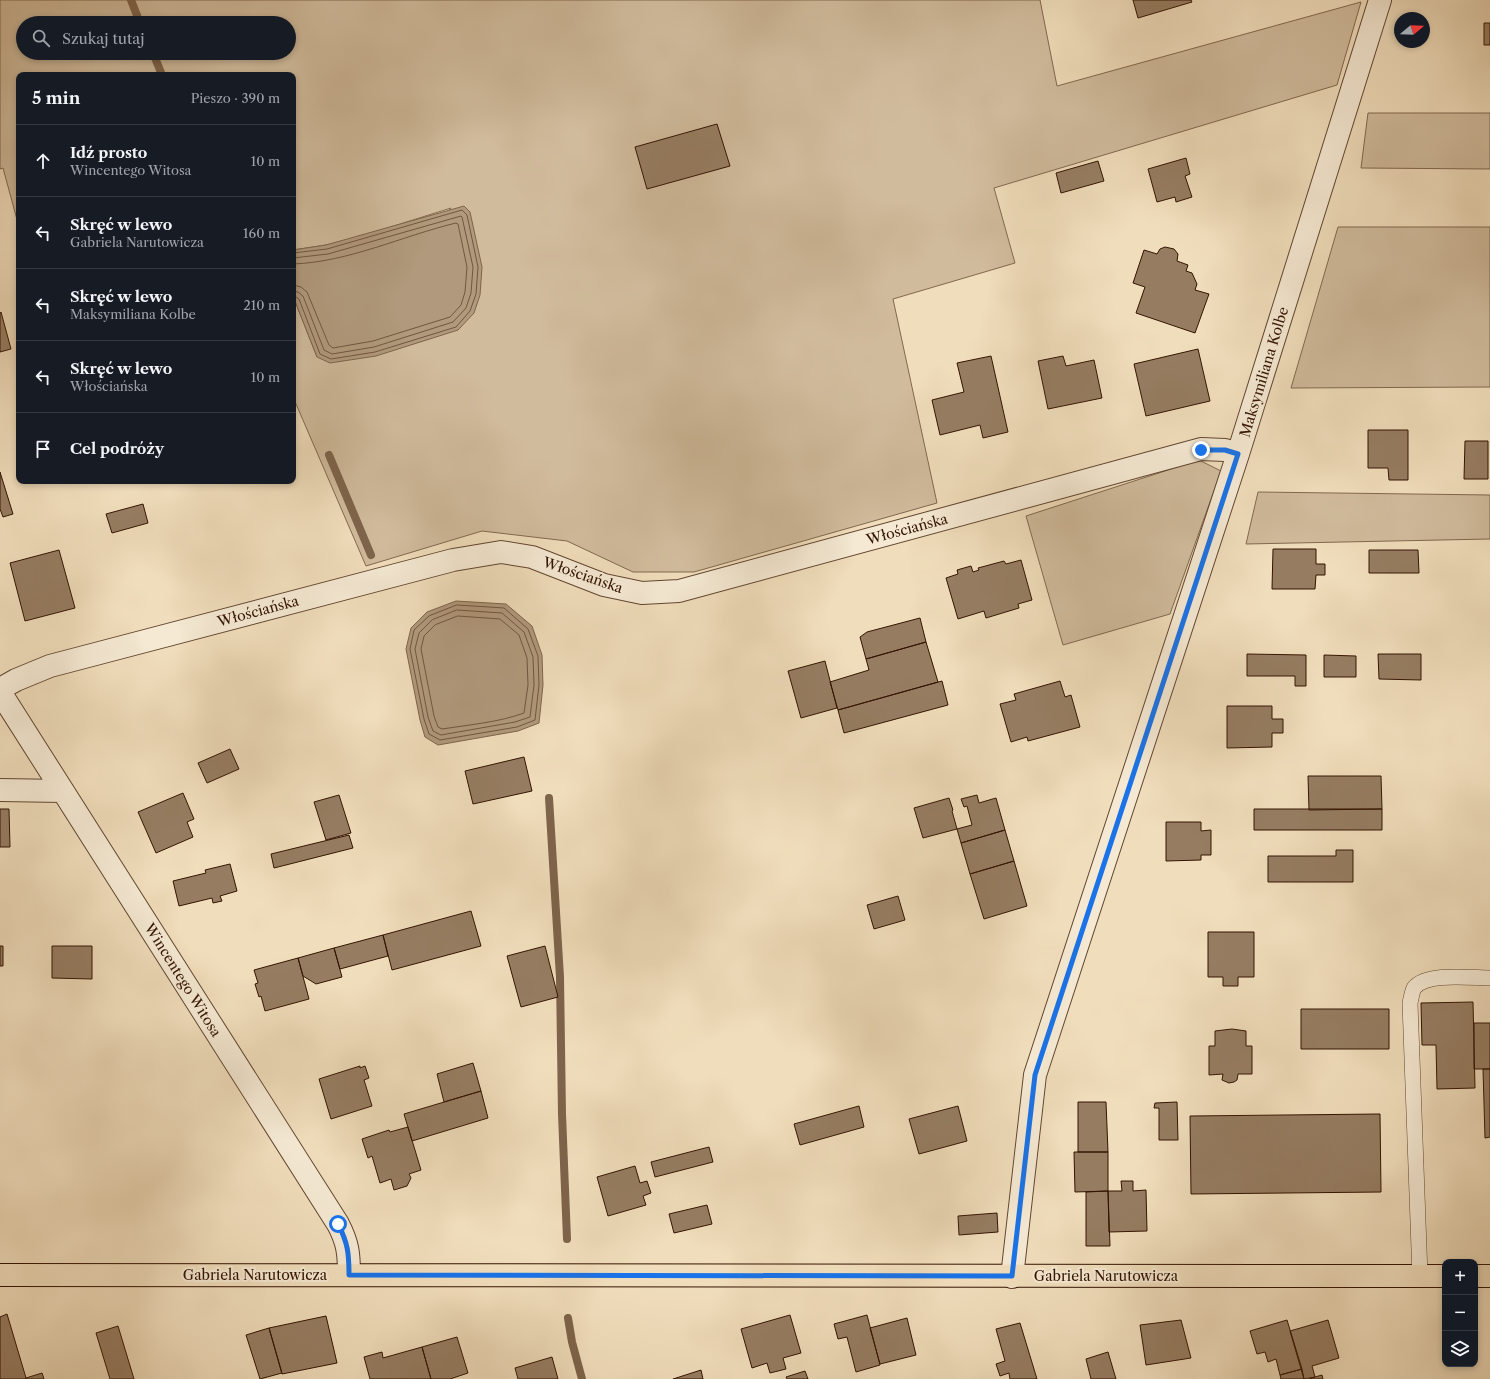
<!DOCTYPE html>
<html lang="pl">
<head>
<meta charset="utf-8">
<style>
  body { margin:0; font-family:"Libre Caslon Text",serif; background:#20242c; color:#f1f3f6 }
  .controls { position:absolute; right:12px; bottom:12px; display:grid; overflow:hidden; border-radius:8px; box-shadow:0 2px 6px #0003 }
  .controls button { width:36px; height:36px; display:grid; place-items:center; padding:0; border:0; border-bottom:1px solid #363941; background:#171b24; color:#f1f3f6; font:20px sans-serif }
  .compass { position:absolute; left:1394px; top:12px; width:36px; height:36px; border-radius:50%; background:#171b24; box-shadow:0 2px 6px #0003; rotate:71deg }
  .stop { position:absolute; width:12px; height:12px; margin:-9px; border:3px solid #1a73e8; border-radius:50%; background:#fff }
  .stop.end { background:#1a73e8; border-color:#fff; box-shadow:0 1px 4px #0008 }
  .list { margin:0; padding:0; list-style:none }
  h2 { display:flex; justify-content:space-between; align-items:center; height:52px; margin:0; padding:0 16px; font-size:17px }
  h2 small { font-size:13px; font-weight:400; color:#9ea1a6 }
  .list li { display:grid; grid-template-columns:26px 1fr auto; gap:12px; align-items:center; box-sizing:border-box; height:72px; padding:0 16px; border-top:1px solid #363941 }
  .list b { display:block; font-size:15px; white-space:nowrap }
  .list p { margin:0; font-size:13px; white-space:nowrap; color:#9ea1a6 }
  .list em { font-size:13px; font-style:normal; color:#9ea1a6 }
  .icon { flex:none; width:22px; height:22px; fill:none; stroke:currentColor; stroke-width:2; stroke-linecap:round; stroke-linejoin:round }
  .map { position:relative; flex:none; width:1490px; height:1379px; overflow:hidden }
  .search { position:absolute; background:#171b24; box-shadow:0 2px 6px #0003; left:16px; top:16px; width:280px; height:44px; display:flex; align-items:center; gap:10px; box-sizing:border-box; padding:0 14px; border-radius:22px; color:#9ea1a6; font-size:15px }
  .panel { position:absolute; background:#171b24; box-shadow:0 2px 6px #0003; left:16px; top:72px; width:280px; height:412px; border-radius:8px }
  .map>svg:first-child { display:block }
  .green { fill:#d0bb9c; stroke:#82684f; fill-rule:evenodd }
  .water { fill:#b0997c; stroke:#7e644b }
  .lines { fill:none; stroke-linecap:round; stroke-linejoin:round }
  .shore { stroke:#72563f; stroke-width:1 }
  .stream { stroke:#7e644b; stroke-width:8 }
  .building { fill:#967d62; stroke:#341402 }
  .lane-casing { stroke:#634630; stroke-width:16 }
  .street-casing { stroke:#634630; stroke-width:24 }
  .primary-casing { stroke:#341402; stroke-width:24 }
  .lane { stroke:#f5e9d3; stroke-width:15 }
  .street { stroke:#f5e9d3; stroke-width:22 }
  .primary { stroke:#f0ddbb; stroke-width:22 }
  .route { stroke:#1a73e8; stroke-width:5 }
  .labels { text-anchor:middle; stroke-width:4; stroke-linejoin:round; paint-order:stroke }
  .street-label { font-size:14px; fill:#341402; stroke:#f5e9d3 }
</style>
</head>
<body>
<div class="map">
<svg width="1490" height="1379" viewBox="0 0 1490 1379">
  <rect width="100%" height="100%" fill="#f0ddbb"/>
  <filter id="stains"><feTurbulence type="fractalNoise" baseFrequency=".005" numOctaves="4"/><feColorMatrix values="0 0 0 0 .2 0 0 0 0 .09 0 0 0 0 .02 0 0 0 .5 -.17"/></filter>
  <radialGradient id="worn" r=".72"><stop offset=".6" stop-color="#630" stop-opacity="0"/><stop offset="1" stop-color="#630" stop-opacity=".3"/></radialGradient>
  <path class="green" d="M 0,0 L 1040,0 L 1057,86 L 1361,2 L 1337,85 L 994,188 L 1015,263 L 893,299 L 937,503 L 694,572 L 633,572 L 567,541 L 482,531 L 366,566 L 293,397 L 293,296 L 317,357 L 451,208 L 362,236 L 326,245 L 293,250 L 293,75 L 19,75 L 19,227 L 3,168 L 0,169 ZM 23,23 L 289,23 L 289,53 L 23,53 Z
    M 1368,113 L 1490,113 L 1490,169 L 1361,168 Z
    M 1338,227 L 1490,227 L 1490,387 L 1291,388 Z
    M 1199,460 L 1221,471 L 1170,614 L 1063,645 L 1026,516 Z
    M 1258,492 L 1490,495 L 1490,539 L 1246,544 Z"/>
  <path class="water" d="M 464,206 L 470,212 L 482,267 L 480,295 L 474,313 L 458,330 L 376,356 L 330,363 L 317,357 L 293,296 L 293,250 L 326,245 Z
    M 456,601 L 506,604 L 532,626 L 542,655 L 543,685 L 539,723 L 518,731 L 438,745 L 425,737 L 420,720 L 406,649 L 411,628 L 427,612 Z"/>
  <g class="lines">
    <path class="shore" d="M 293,253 L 327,249 L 462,210 L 467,215 L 478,267 L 476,294 L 470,311 L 456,327 L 375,352 L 331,359 L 320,354 L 299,299 L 296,297 L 293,296
      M 293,258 L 328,254 L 461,216 L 462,217 L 473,267 L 471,293 L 466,308 L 453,322 L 374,347 L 332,354 L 324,350 L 303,296 L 298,292 L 293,291
      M 293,264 C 349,262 402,236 456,223 L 458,224 L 467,267 L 465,292 L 461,305 L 450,317 L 373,341 L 333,348 L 329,345 L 307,292 L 301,287 L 293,285
      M 457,605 L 504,608 L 528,629 L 538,656 L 539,685 L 535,720 L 517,727 L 440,740 L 429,734 L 424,719 L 410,649 L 414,630 L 429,616 Z
      M 457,610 L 502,613 L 524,632 L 533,657 L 534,685 L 530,717 L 515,722 L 441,735 L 433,731 L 428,717 L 415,649 L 419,633 L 432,620 Z
      M 458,616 L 500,619 L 519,635 L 527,658 L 528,685 L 524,713 C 500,722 468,725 442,729 L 438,727 L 434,716 L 421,649 L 424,636 L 435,625 Z"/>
    <path class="stream" d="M 131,0 L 140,23
      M 153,53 L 162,75
      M 329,455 L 371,555
      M 549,798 L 560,977 L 562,1114 L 567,1239
      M 568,1318 L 572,1342 L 582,1379"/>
  </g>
  <path class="building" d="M 1133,0 L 1191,0 L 1192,2 L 1138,18 Z
    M 1484,23 L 1490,23 L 1490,45 L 1484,45 Z
    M 717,124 L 730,166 L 647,189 L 635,147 Z
    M 1186,158 L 1190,174 L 1185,176 L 1192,197 L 1176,202 L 1175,197 L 1157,202 L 1148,169 Z
    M 1098,161 L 1104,181 L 1061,193 L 1056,173 Z
    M 1165,247 L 1174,249 L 1178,254 L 1177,261 L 1188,265 L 1186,271 L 1192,273 L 1197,284 L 1195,290 L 1209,294 L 1195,333 L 1136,313 L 1145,287 L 1133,283 L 1144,250 L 1157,254 L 1160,249 Z
    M 1,312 L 11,349 L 0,352 L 0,313 Z
    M 1198,349 L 1210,401 L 1146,416 L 1134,364 Z
    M 991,356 L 1008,432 L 983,438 L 980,425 L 940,435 L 932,400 L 964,392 L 957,363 Z
    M 1063,356 L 1066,366 L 1094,360 L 1102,398 L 1048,409 L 1038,361 Z
    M 1368,430 L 1408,430 L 1408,480 L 1389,480 L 1388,468 L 1368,468 Z
    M 1465,441 L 1488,441 L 1488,479 L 1464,479 Z
    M 0,472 L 13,514 L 3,517 L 0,509 Z
    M 143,504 L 148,523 L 112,533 L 106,514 Z
    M 1273,549 L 1316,549 L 1316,564 L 1325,564 L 1325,575 L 1316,575 L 1315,589 L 1272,589 Z
    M 59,550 L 75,608 L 25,621 L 10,563 Z
    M 1369,550 L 1418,550 L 1419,573 L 1369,573 Z
    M 1021,560 L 1032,600 L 1018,604 L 1019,608 L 986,618 L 984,611 L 958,619 L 946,578 L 958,574 L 957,570 L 971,566 L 973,572 L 979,570 L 978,568 L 1004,561 L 1006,564 Z
    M 920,618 L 926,642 L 866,659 L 860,637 L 867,632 Z
    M 926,642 L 938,682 L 838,710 L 830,682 L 869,670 L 866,659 Z
    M 1247,654 L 1306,655 L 1306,686 L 1295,686 L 1295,676 L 1247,676 Z
    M 1378,654 L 1421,654 L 1421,680 L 1379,679 Z
    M 1324,655 L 1356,656 L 1356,677 L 1324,677 Z
    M 825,661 L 837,708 L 801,718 L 788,671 Z
    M 942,681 L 948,705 L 844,733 L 838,710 Z
    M 1060,681 L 1065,697 L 1071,695 L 1080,727 L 1028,741 L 1027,737 L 1011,742 L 1000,704 L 1016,700 L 1014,694 Z
    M 1227,706 L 1272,706 L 1272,719 L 1283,719 L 1283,733 L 1272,733 L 1272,747 L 1227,748 Z
    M 230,749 L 239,769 L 207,783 L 198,763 Z
    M 524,757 L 532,791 L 473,804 L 465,771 Z
    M 1308,776 L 1381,776 L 1382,809 L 1309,810 Z
    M 183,793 L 194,819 L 187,822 L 193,837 L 156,853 L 138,812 Z
    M 339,795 L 351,833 L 326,840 L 314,802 Z
    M 977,795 L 979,803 L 996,798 L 1005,830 L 961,843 L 957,829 L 972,825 L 967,806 L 964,807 L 961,799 Z
    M 949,798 L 953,810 L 952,811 L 957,829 L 923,838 L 914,808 Z
    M 0,809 L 9,809 L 10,847 L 0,847 Z
    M 1254,809 L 1382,809 L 1382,830 L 1254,830 Z
    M 1166,822 L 1201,822 L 1201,831 L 1211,830 L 1211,855 L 1201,855 L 1201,860 L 1166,861 Z
    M 1005,830 L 1014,861 L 970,874 L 961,843 Z
    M 349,835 L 353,848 L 274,868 L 271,854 Z
    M 1336,850 L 1353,850 L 1353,882 L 1268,882 L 1268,856 L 1336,856 Z
    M 1014,861 L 1027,906 L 984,919 L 970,874 Z
    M 230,864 L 237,891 L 220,896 L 222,901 L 213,903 L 212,898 L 179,906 L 173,881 L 206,873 L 205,870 Z
    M 898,896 L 905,920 L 874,929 L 867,905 Z
    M 471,911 L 481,946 L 392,970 L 383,935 Z
    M 1208,932 L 1254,932 L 1254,977 L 1238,977 L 1238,986 L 1223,986 L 1223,977 L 1208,977 Z
    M 383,935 L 388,956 L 340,969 L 334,948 Z
    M 0,946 L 3,946 L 3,966 L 0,966 Z
    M 52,946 L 92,946 L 92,979 L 52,978 Z
    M 545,946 L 558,997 L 521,1007 L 507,956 Z
    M 334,948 L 342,977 L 316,984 L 303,976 L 298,958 Z
    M 298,958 L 309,999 L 265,1011 L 261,996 L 259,997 L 255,984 L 258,983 L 254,970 Z
    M 1473,1002 L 1475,1088 L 1437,1089 L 1436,1045 L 1422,1045 L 1421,1003 Z
    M 1301,1009 L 1389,1009 L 1389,1049 L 1301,1049 Z
    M 1474,1023 L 1490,1023 L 1490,1069 L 1474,1069 Z
    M 1232,1029 L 1246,1031 L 1246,1046 L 1252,1046 L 1252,1074 L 1238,1074 L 1237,1080 L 1234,1082 L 1229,1083 L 1222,1080 L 1223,1074 L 1209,1075 L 1209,1046 L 1215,1046 L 1215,1031 Z
    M 473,1063 L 481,1091 L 444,1102 L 437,1074 Z
    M 360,1066 L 360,1068 L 365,1066 L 369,1078 L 364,1080 L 372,1106 L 331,1119 L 319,1079 Z
    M 1483,1069 L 1490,1069 L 1490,1137 L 1485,1138 Z
    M 481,1091 L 488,1118 L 412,1141 L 404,1114 Z
    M 1078,1102 L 1106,1102 L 1108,1152 L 1078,1152 Z
    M 1177,1102 L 1178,1140 L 1159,1140 L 1159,1108 L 1154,1108 L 1155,1103 Z
    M 859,1106 L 864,1127 L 800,1145 L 794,1124 Z
    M 958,1106 L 967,1141 L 919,1154 L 909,1119 Z
    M 1380,1114 L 1381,1192 L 1191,1194 L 1190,1116 Z
    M 408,1127 L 421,1170 L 409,1174 L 411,1178 L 407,1186 L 394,1190 L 391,1179 L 380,1183 L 372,1156 L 368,1158 L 362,1139 L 389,1130 L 390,1132 Z
    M 709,1147 L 713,1162 L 655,1177 L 651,1162 Z
    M 1074,1152 L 1108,1152 L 1108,1191 L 1075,1192 Z
    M 635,1166 L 640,1183 L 647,1181 L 651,1193 L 643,1196 L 646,1205 L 608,1216 L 597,1177 Z
    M 1121,1181 L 1133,1181 L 1133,1191 L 1146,1190 L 1147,1231 L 1109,1232 L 1108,1191 L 1122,1191 Z
    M 1108,1191 L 1110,1246 L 1086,1246 L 1086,1192 Z
    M 707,1205 L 712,1224 L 674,1233 L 669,1214 Z
    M 997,1213 L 998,1232 L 959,1235 L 958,1216 Z
    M 7,1314 L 26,1378 L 26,1379 L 0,1379 L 0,1317 Z
    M 790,1315 L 801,1353 L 783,1358 L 786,1369 L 770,1373 L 767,1363 L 752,1368 L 741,1329 Z
    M 867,1315 L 880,1365 L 856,1372 L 847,1337 L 838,1339 L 834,1324 Z
    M 326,1316 L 337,1363 L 282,1374 L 269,1328 Z
    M 907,1318 L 916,1355 L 880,1364 L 870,1328 Z
    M 1181,1320 L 1191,1358 L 1146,1365 L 1140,1325 Z
    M 1287,1320 L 1302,1369 L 1280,1375 L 1276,1359 L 1268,1362 L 1265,1352 L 1257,1354 L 1250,1331 Z
    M 1328,1320 L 1339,1358 L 1312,1366 L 1315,1377 L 1304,1379 L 1290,1331 Z
    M 1020,1323 L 1037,1379 L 1010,1379 L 1009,1373 L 1000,1376 L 996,1364 L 1005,1361 L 996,1329 Z
    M 118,1326 L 134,1379 L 110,1379 L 96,1333 Z
    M 269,1328 L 282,1373 L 260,1379 L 246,1335 Z
    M 457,1337 L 468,1373 L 450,1379 L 431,1379 L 422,1347 Z
    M 422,1347 L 431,1379 L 370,1379 L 364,1357 L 382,1352 L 383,1358 Z
    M 1108,1352 L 1116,1379 L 1091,1379 L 1086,1359 Z
    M 552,1357 L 558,1379 L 518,1379 L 515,1368 Z
    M 1302,1369 L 1304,1379 L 1281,1379 L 1280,1375 Z
    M 701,1370 L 703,1379 L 673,1379 L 698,1371 Z
    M 805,1371 L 808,1379 L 787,1379 L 786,1377 Z
    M 42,1373 L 44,1379 L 26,1379 L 26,1378 Z
    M 1322,1375 L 1323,1379 L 1309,1379 L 1315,1377 Z"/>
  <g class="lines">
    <g class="lane-casing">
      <path id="lane" d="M 1420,1276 L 1410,1003 C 1411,999 1412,992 1414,988 C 1426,972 1472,978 1490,978"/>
    </g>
    <g class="street-casing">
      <path id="street" d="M 0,689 L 16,680 L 50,666 L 453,560 L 501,552 L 532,557 L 604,585 L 642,593 L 679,591 L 1201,449 L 1225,450 L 1238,454
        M 0,692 L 338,1224 C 348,1243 349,1254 349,1275
        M 0,790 L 63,791
        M 1012,1277 L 1035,1075 L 1238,454 L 1380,0"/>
    </g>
    <g class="primary-casing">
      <path id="primary" d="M 0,1275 L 1445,1276
        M 1475,1276 L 1490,1276"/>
    </g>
    <use href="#lane" class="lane"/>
    <use href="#street" class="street"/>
    <use href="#primary" class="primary"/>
  </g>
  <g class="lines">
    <path class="route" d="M 338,1224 C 348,1243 349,1254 349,1275 L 1012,1276 L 1035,1075 L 1238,454 L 1225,450 L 1201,450"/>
  </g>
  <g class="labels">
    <g class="street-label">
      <text transform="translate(1264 372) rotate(-73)" y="5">Maksymiliana Kolbe</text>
      <text transform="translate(907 529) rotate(-15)" y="5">Włościańska</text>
      <text transform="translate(583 575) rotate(19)" y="5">Włościańska</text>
      <text transform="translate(258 611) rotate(-15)" y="5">Włościańska</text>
      <text transform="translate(183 980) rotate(58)" y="5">Wincentego Witosa</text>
      <text x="255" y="1280">Gabriela Narutowicza</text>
      <text x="1106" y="1281">Gabriela Narutowicza</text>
    </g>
  </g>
  <rect width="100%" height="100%" filter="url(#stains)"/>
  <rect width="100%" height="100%" fill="url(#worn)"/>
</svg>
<div class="controls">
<button>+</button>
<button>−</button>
<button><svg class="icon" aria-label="layers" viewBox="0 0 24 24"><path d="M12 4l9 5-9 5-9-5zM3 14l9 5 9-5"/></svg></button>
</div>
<svg class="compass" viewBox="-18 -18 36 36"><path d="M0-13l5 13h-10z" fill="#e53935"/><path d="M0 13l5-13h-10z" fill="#9ea1a6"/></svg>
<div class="stop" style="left:338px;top:1224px"></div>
<div class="stop end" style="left:1201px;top:450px"></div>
<div class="search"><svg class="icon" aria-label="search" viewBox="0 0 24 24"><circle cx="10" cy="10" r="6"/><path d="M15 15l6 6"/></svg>Szukaj tutaj</div>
<section class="panel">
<h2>5 min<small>Pieszo · 390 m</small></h2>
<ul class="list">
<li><svg class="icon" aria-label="ahead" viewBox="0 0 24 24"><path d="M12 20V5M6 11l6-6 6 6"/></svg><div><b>Idź prosto</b><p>Wincentego Witosa</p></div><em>10 m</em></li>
<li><svg class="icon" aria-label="left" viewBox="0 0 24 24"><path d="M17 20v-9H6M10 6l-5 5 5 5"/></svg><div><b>Skręć w lewo</b><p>Gabriela Narutowicza</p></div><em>160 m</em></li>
<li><svg class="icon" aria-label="left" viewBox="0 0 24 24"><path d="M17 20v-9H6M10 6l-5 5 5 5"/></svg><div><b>Skręć w lewo</b><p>Maksymiliana Kolbe</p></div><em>210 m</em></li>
<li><svg class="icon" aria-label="left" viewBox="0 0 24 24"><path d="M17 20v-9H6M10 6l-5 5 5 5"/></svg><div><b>Skręć w lewo</b><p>Włościańska</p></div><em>10 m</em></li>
<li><svg class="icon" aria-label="arrive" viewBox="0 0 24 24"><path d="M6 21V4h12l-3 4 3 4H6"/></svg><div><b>Cel podróży</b></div></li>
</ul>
</section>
</div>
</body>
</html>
